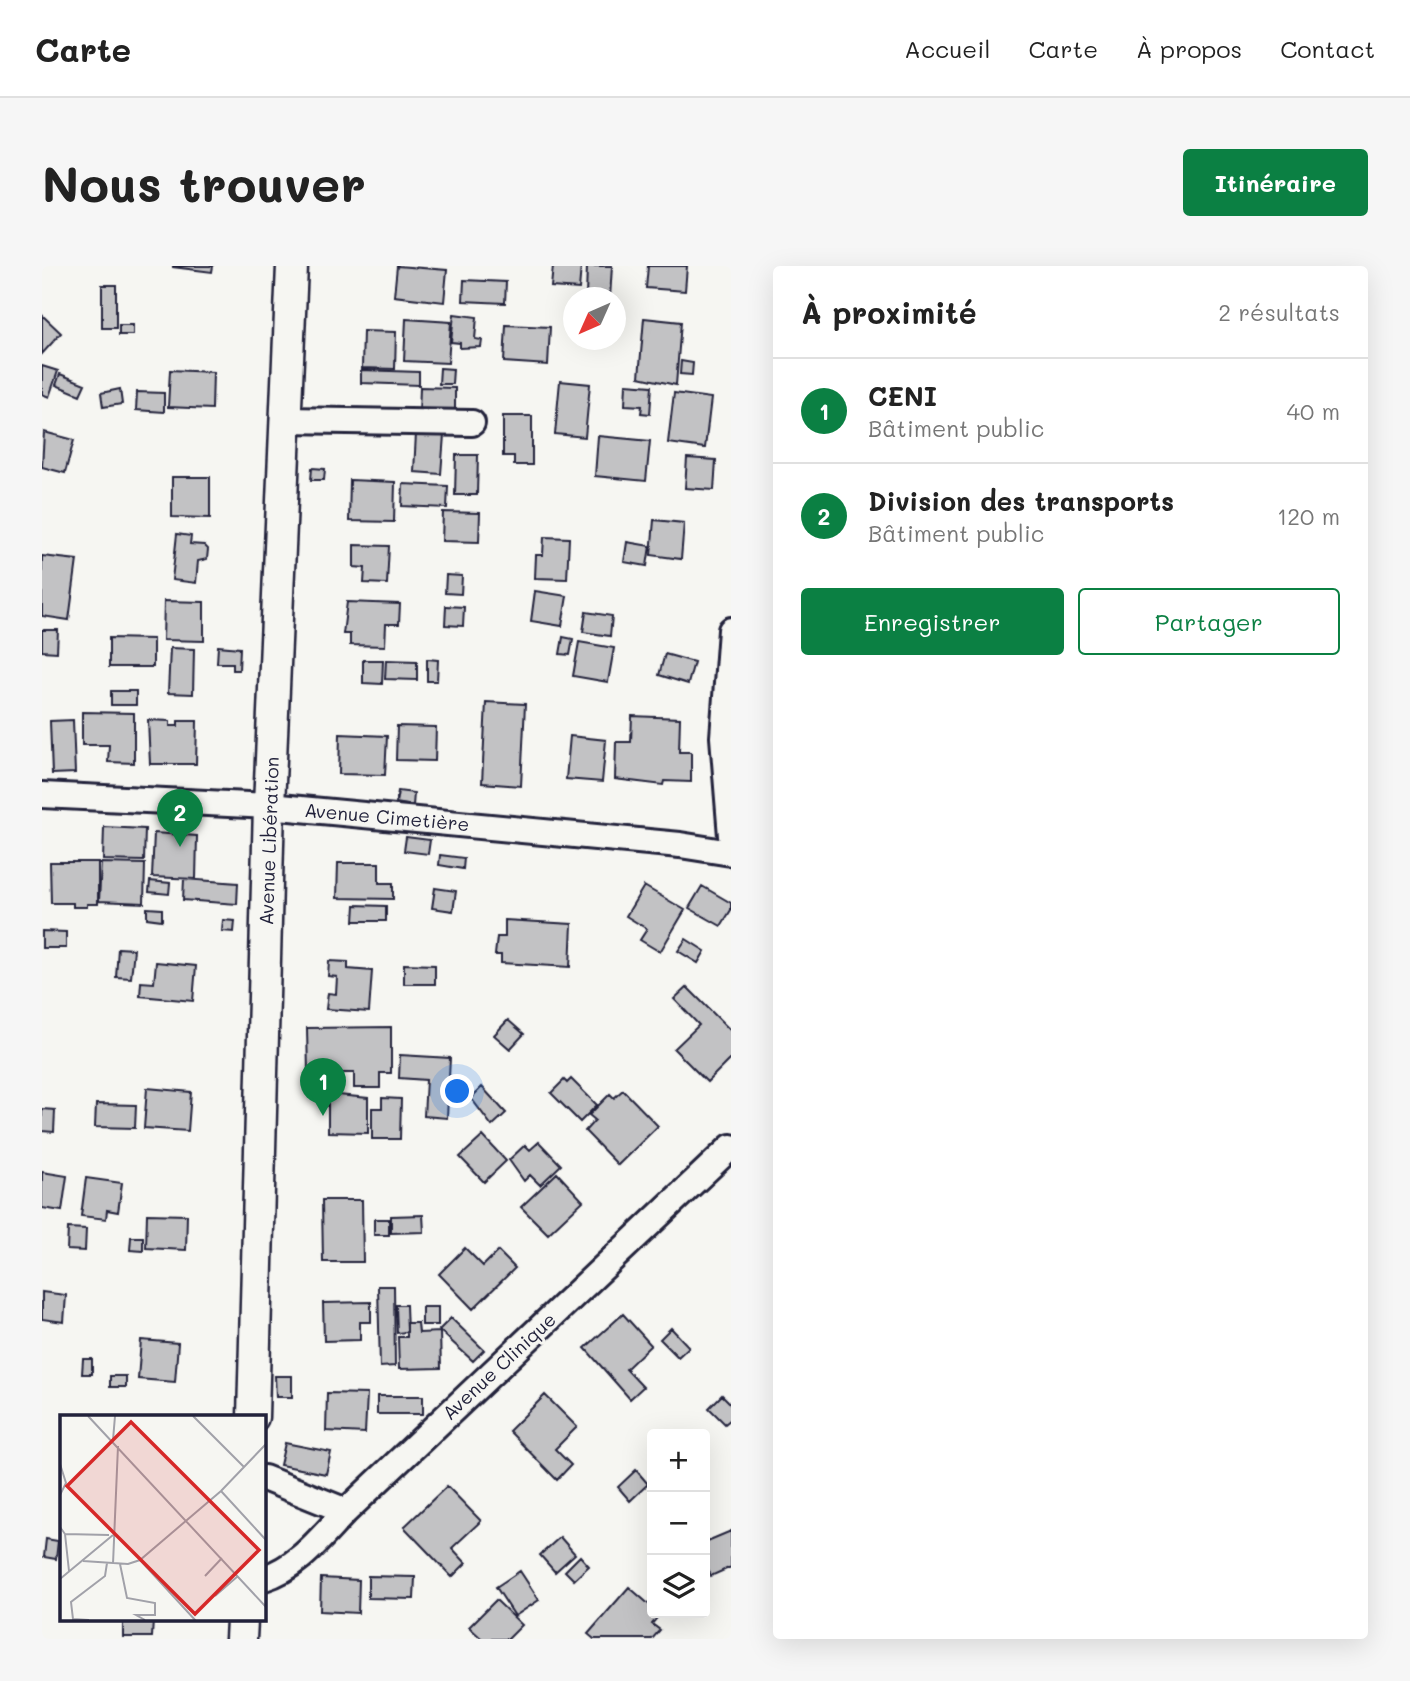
<!DOCTYPE html>
<html lang="fr">
<head>
<meta charset="utf-8">
<style>
  body { margin:0; font-family:Mali,sans-serif; background:#f6f6f6; color:#222 }
  .controls { position:absolute; right:21px; bottom:21px; display:grid; overflow:hidden; border-radius:7px; box-shadow:0 7px 28px #0002 }
  .controls button { width:63px; height:63px; display:grid; place-items:center; padding:0; border:0; border-bottom:2px solid #e0e0e0; background:#fff; color:#222; font:35px sans-serif }
  .compass { position:absolute; left:521px; top:21px; width:63px; height:63px; border-radius:50%; background:#fff; box-shadow:0 7px 28px #0002; rotate:225deg }
  .you { position:absolute; left:416px; top:826px; width:24px; height:24px; margin:-18px; border:5px solid #fff; border-radius:50%; background:#1a73e8; box-shadow:0 0 0 10px #1a73e833 }
  .badge { display:grid; place-items:center; width:46px; height:46px; border-radius:50%; background:#0b8043; color:#fff; font-size:23px; font-weight:700 }
  .pin { position:absolute; translate:-50% -58px; filter:drop-shadow(0 2px 4px #0008) }
  .pin::after { content:''; position:absolute; top:37px; width:24px; height:21px; background:inherit; clip-path:polygon(0 0,100% 0,50% 100%) }
  .list { margin:0; padding:0; list-style:none }
  h2 { display:flex; justify-content:space-between; align-items:center; height:91px; margin:0; padding:0 28px; font-size:30px }
  h2 small { font-size:23px; font-weight:400; color:#767676 }
  .list li { display:grid; grid-template-columns:46px 1fr auto; gap:21px; align-items:center; box-sizing:border-box; height:105px; padding:0 28px; border-top:2px solid #e0e0e0 }
  .list b { display:block; font-size:26px; white-space:nowrap }
  .list p { margin:0; font-size:23px; white-space:nowrap; color:#767676 }
  .list em { font-size:23px; font-style:normal; color:#767676 }
  .actions { display:flex; gap:14px; padding:21px 28px }
  .actions a { flex:1; padding:16px 0; border:2px solid #0b8043; border-radius:7px; text-align:center; font-size:24px; color:#0b8043 }
  .actions .main { background:#0b8043; color:#fff }
  .icon { flex:none; width:38px; height:38px; fill:none; stroke:currentColor; stroke-width:2; stroke-linecap:round; stroke-linejoin:round }
  .map { position:relative; flex:none; width:689px; height:1373px; overflow:hidden; border-radius:7px }
  header { display:flex; align-items:center; gap:42px; box-sizing:border-box; height:98px; padding:0 35px; background:#fff; border-bottom:2px solid #e0e0e0 }
  header strong { font-size:33px }
  nav { display:flex; gap:38px; margin-inline-start:auto; font-size:24px }
  .intro { display:flex; align-items:center; justify-content:space-between; box-sizing:border-box; height:168px; padding:0 42px }
  h1 { margin:0; font-size:49px }
  .button { padding:18px 32px; border-radius:7px; background:#0b8043; color:#fff; font-size:24px; font-weight:700 }
  main { display:flex; gap:42px; padding:0 42px }
  aside { flex:1; background:#fff; border-radius:7px; box-shadow:0 7px 28px #0002 }
  .map>svg:first-child { display:block }
  .building { fill:#c2c2c4; stroke:#22223b; stroke-width:2 }
  .lines { fill:none; stroke-linecap:round; stroke-linejoin:round }
  .minor-casing { stroke:#22223b; stroke-width:30 }
  .tertiary-casing { stroke:#22223b; stroke-width:35 }
  .minor { stroke:#f6f6f2; stroke-width:24 }
  .tertiary { stroke:#f6f6f2; stroke-width:30 }
  .labels { text-anchor:middle; stroke-width:6; stroke-linejoin:round; paint-order:stroke }
  .street-label { font-size:19px; fill:#22223b; stroke:#f6f6f2 }
  .inset-road { fill:none; stroke:#a1a1a9; stroke-width:2 }
  .view { fill:#d62828; fill-opacity:0.15; stroke:#d62828; stroke-width:3.5 }
  .inset-edge { fill:none; stroke:#22223b; stroke-width:3.5 }
</style>
</head>
<body>
<header>
<strong>Carte</strong>
<nav><a>Accueil</a><a>Carte</a><a>À propos</a><a>Contact</a></nav>
</header>
<div class="intro"><h1>Nous trouver</h1><a class="button">Itinéraire</a></div>
<main>
<div class="map">
<svg width="689" height="1373" viewBox="0 0 689 1373">
  <rect width="100%" height="100%" fill="#f6f6f2"/>
  <filter id="ink" filterUnits="userSpaceOnUse"><feTurbulence type="fractalNoise" baseFrequency=".0143" numOctaves="2"/><feDisplacementMap in="SourceGraphic" scale="14" xChannelSelector="R" yChannelSelector="G"/><feConvolveMatrix kernelMatrix="1 2 1 2 8 2 1 2 1" color-interpolation-filters="sRGB"/></filter>
  <g filter="url(#ink)">
    <path class="building" d="M 171,0 L 170,6 L 131,1 L 131,0 Z
      M 355,0 L 405,4 L 402,36 L 352,30 Z
      M 511,0 L 539,0 L 537,23 L 509,21 Z
      M 545,0 L 570,0 L 568,32 L 544,31 Z
      M 606,0 L 645,0 L 643,25 L 604,22 Z
      M 422,14 L 464,16 L 463,37 L 421,35 Z
      M 60,19 L 74,19 L 74,62 L 60,62 Z
      M 412,48 L 435,51 L 433,73 L 440,74 L 439,81 L 418,82 L 418,77 L 409,76 Z
      M 0,49 L 19,67 L 0,88 Z
      M 602,52 L 639,56 L 634,119 L 597,111 Z
      M 364,53 L 409,56 L 406,97 L 362,95 Z
      M 77,59 L 91,59 L 91,69 L 77,69 Z
      M 464,59 L 508,61 L 506,99 L 462,96 Z
      M 321,65 L 354,66 L 353,103 L 320,102 Z
      M 639,95 L 651,97 L 650,109 L 638,108 Z
      M 0,100 L 16,105 L 7,131 L 0,128 Z
      M 398,102 L 411,103 L 410,118 L 397,118 Z
      M 128,104 L 171,106 L 170,143 L 126,141 Z
      M 319,104 L 377,106 L 377,119 L 319,117 Z
      M 18,108 L 43,118 L 38,129 L 14,119 Z
      M 518,115 L 548,118 L 543,171 L 513,168 Z
      M 584,118 L 610,120 L 608,148 L 599,147 L 600,140 L 583,139 Z
      M 378,121 L 413,122 L 413,150 L 377,149 Z
      M 78,123 L 80,138 L 61,141 L 59,127 Z
      M 95,126 L 122,127 L 122,146 L 94,144 Z
      M 632,127 L 669,132 L 663,182 L 626,177 Z
      M 461,150 L 490,150 L 490,199 L 472,199 L 472,190 L 461,190 Z
      M 2,166 L 32,174 L 23,207 L 0,201 Z
      M 374,167 L 402,169 L 399,208 L 372,206 Z
      M 556,170 L 608,175 L 604,215 L 553,210 Z
      M 414,189 L 436,189 L 435,229 L 413,229 Z
      M 645,192 L 674,194 L 672,224 L 643,222 Z
      M 270,202 L 283,203 L 282,214 L 269,214 Z
      M 130,211 L 168,211 L 168,252 L 130,251 Z
      M 308,214 L 353,216 L 352,256 L 307,255 Z
      M 361,218 L 406,220 L 405,242 L 360,240 Z
      M 401,246 L 438,247 L 437,276 L 400,275 Z
      M 612,254 L 642,257 L 639,293 L 609,289 Z
      M 135,268 L 149,270 L 148,278 L 162,279 L 166,283 L 165,293 L 156,295 L 154,317 L 130,314 Z
      M 502,271 L 527,272 L 525,313 L 493,312 L 494,289 L 501,289 Z
      M 585,276 L 608,280 L 605,300 L 582,296 Z
      M 312,279 L 347,280 L 345,318 L 322,317 L 323,302 L 312,301 Z
      M 0,290 L 35,294 L 27,354 L 0,350 Z
      M 404,309 L 420,310 L 419,328 L 403,327 Z
      M 493,325 L 525,330 L 520,360 L 489,355 Z
      M 122,335 L 162,336 L 162,375 L 121,374 Z
      M 305,336 L 358,338 L 357,358 L 344,358 L 343,380 L 308,379 L 308,368 L 301,368 Z
      M 404,340 L 422,341 L 421,360 L 403,359 Z
      M 544,346 L 570,350 L 568,370 L 541,366 Z
      M 0,364 L 16,364 L 15,386 L 0,385 Z
      M 521,371 L 531,373 L 528,389 L 518,388 Z
      M 67,372 L 111,373 L 111,401 L 67,401 Z
      M 537,376 L 572,382 L 566,416 L 531,410 Z
      M 176,380 L 198,382 L 197,404 L 191,404 L 191,397 L 175,397 Z
      M 128,382 L 152,383 L 151,428 L 126,427 Z
      M 623,388 L 652,396 L 646,418 L 617,409 Z
      M 385,393 L 396,394 L 395,415 L 385,415 Z
      M 321,394 L 341,394 L 340,418 L 321,417 Z
      M 344,394 L 375,395 L 375,414 L 343,413 Z
      M 69,425 L 94,425 L 94,439 L 69,439 Z
      M 444,436 L 483,438 L 479,520 L 440,517 Z
      M 40,446 L 92,447 L 92,497 L 66,496 L 67,479 L 40,479 Z
      M 590,450 L 638,452 L 637,486 L 649,486 L 649,516 L 622,515 L 621,519 L 573,513 L 574,476 L 589,476 Z
      M 31,454 L 33,507 L 10,508 L 8,455 Z
      M 106,454 L 128,455 L 128,460 L 136,460 L 136,455 L 155,455 L 154,498 L 108,498 Z
      M 355,460 L 394,461 L 393,495 L 354,494 Z
      M 298,468 L 345,470 L 343,509 L 297,508 Z
      M 528,470 L 564,474 L 560,516 L 524,513 Z
      M 356,525 L 372,527 L 371,540 L 354,537 Z
      M 62,561 L 103,563 L 102,595 L 61,594 Z
      M 112,567 L 155,570 L 154,613 L 110,611 Z
      M 364,571 L 388,574 L 386,588 L 362,585 Z
      M 398,589 L 422,592 L 421,603 L 397,599 Z
      M 8,596 L 56,596 L 56,638 L 45,638 L 45,641 L 31,641 L 31,637 L 9,637 Z
      M 59,597 L 103,598 L 102,637 L 57,635 Z
      M 296,597 L 337,597 L 337,617 L 351,617 L 351,633 L 295,632 Z
      M 142,613 L 196,617 L 195,638 L 141,634 Z
      M 108,615 L 128,617 L 127,628 L 107,626 Z
      M 602,620 L 643,644 L 618,686 L 598,674 L 605,663 L 584,650 Z
      M 660,620 L 689,637 L 689,644 L 679,660 L 647,642 Z
      M 393,622 L 414,625 L 411,645 L 390,642 Z
      M 313,639 L 344,640 L 344,655 L 312,655 Z
      M 105,642 L 120,643 L 120,654 L 105,652 Z
      M 181,654 L 193,655 L 192,666 L 180,665 Z
      M 463,654 L 530,658 L 528,701 L 459,697 L 459,689 L 453,689 L 455,671 L 463,671 Z
      M 0,665 L 24,666 L 24,682 L 0,682 Z
      M 644,673 L 663,685 L 656,697 L 636,685 Z
      M 76,682 L 92,683 L 89,712 L 74,711 Z
      M 287,695 L 306,696 L 306,703 L 330,705 L 327,746 L 284,743 L 286,727 L 294,728 L 295,711 L 286,710 Z
      M 114,696 L 154,700 L 151,735 L 98,730 L 99,716 L 112,717 Z
      M 362,698 L 393,699 L 393,718 L 362,718 Z
      M 645,721 L 689,765 L 689,792 L 665,816 L 632,783 L 657,759 L 632,733 Z
      M 466,754 L 482,768 L 468,783 L 452,769 Z
      M 349,761 L 349,807 L 338,807 L 338,822 L 312,822 L 312,807 L 266,807 L 265,762 Z
      M 358,789 L 408,792 L 405,852 L 382,850 L 384,814 L 357,812 Z
      M 529,813 L 555,839 L 538,856 L 509,827 L 522,814 L 525,817 Z
      M 440,821 L 464,847 L 450,860 L 429,832 Z
      M 105,822 L 149,826 L 146,865 L 102,862 Z
      M 581,824 L 616,860 L 576,899 L 543,865 L 553,854 L 547,849 L 568,828 L 572,832 Z
      M 286,828 L 326,832 L 326,867 L 286,866 Z
      M 340,832 L 359,833 L 358,873 L 330,873 L 330,842 L 340,842 Z
      M 54,838 L 94,839 L 93,862 L 53,861 Z
      M 0,843 L 13,844 L 12,866 L 0,865 Z
      M 441,870 L 464,895 L 442,916 L 418,891 Z
      M 497,876 L 519,899 L 498,919 L 488,909 L 482,915 L 467,894 L 483,879 L 488,884 Z
      M 0,906 L 25,910 L 20,945 L 0,942 Z
      M 515,907 L 541,935 L 506,968 L 479,941 Z
      M 44,912 L 80,917 L 76,946 L 65,944 L 64,953 L 39,950 Z
      M 280,934 L 320,934 L 321,996 L 281,996 Z
      M 105,948 L 145,949 L 144,984 L 104,982 Z
      M 381,949 L 382,966 L 349,967 L 349,950 Z
      M 332,953 L 347,953 L 347,969 L 332,969 Z
      M 26,962 L 44,963 L 43,985 L 25,984 Z
      M 89,971 L 101,971 L 101,985 L 88,984 Z
      M 423,982 L 441,1000 L 456,985 L 473,1002 L 431,1043 L 397,1008 Z
      M 336,1020 L 352,1020 L 353,1100 L 338,1101 Z
      M 0,1026 L 24,1029 L 22,1056 L 0,1053 Z
      M 329,1036 L 329,1056 L 318,1056 L 318,1074 L 282,1075 L 281,1037 Z
      M 354,1039 L 364,1039 L 365,1066 L 355,1067 Z
      M 380,1041 L 396,1041 L 396,1059 L 380,1059 Z
      M 581,1048 L 609,1079 L 584,1103 L 601,1121 L 588,1133 L 543,1082 Z
      M 409,1052 L 442,1084 L 431,1095 L 397,1064 Z
      M 365,1057 L 376,1057 L 377,1067 L 398,1066 L 399,1102 L 357,1103 L 356,1071 L 365,1071 Z
      M 629,1062 L 647,1081 L 636,1091 L 618,1073 Z
      M 99,1074 L 136,1077 L 133,1116 L 96,1113 Z
      M 41,1093 L 50,1093 L 50,1108 L 40,1108 Z
      M 68,1110 L 84,1110 L 84,1121 L 68,1121 Z
      M 233,1110 L 250,1110 L 250,1131 L 234,1131 Z
      M 285,1127 L 325,1128 L 323,1167 L 284,1165 Z
      M 503,1129 L 535,1161 L 513,1183 L 529,1199 L 515,1214 L 467,1165 Z
      M 680,1129 L 689,1138 L 689,1153 L 683,1158 L 667,1142 Z
      M 335,1130 L 381,1130 L 381,1148 L 335,1148 Z
      M 243,1177 L 289,1186 L 284,1208 L 238,1199 Z
      M 594,1204 L 606,1218 L 588,1235 L 576,1221 Z
      M 405,1220 L 439,1255 L 410,1282 L 424,1297 L 410,1311 L 362,1261 Z
      M 689,1265 L 689,1301 L 669,1310 L 663,1296 L 663,1276 Z
      M 518,1271 L 533,1288 L 513,1306 L 498,1289 Z
      M 4,1273 L 16,1275 L 14,1293 L 2,1291 Z
      M 538,1290 L 547,1300 L 532,1314 L 523,1305 Z
      M 478,1305 L 497,1334 L 473,1350 L 454,1321 Z
      M 326,1310 L 373,1311 L 372,1333 L 326,1332 Z
      M 279,1312 L 317,1314 L 316,1347 L 278,1345 Z
      M 587,1321 L 610,1341 L 610,1347 L 618,1348 L 610,1358 L 618,1364 L 610,1373 L 552,1373 L 546,1368 Z
      M 454,1334 L 480,1359 L 466,1373 L 440,1373 L 427,1361 Z
      M 81,1354 L 111,1354 L 110,1371 L 81,1371 Z"/>
    <g class="lines">
      <g class="minor-casing">
        <path id="minor" d="M 243,154 L 430,157
          M 689,364 L 681,471 L 689,570
          M 0,529 L 227,540 L 638,579 L 689,587
          M 222,1212 L 304,1245
          M 222,1312 C 257,1301 279,1271 304,1245 L 689,881"/>
      </g>
      <g class="tertiary-casing">
        <path id="tertiary" d="M 211,1151 L 227,540 L 250,0
          M 199,1373 L 200,1354"/>
      </g>
      <use href="#minor" class="minor"/>
      <use href="#tertiary" class="tertiary"/>
    </g>
  </g>
  <g class="labels">
    <g class="street-label">
      <text transform="translate(345 551) rotate(5)" y="7">Avenue Cimetière</text>
      <text transform="translate(227 575) rotate(-88)" y="7">Avenue Libération</text>
      <text transform="translate(457 1100) rotate(-43)" y="7">Avenue Clinique</text>
    </g>
  </g>
  <g transform="translate(18 1149)">
    <rect width="206" height="206" fill="#f6f6f2"/>
    <path class="inset-road" d="M 28,1 L 206,192M 133,1 L 184,52M 53,25 L 55,1M 0,49 L 6,68 L 0,80M 161,76 L 206,125M 0,112 L 5,119 L 9,156M 5,119 L 49,120M 80,145 L 136,206M 23,146 L 68,149 L 80,145 L 161,76 L 206,29M 53,149 L 58,31M 60,149 L 67,183 L 95,188 L 95,200 L 76,200 L 85,205M 145,161 L 162,143M 0,164 L 53,120M 155,181 L 178,161M 29,205 L 13,204 L 11,187 L 45,161 L 47,148"/>
    <path class="view" d="M 71,7 L 199,135 L 135,199 L 7,71 Z"/>
    <rect width="206" height="206" class="inset-edge"/>
  </g>
</svg>
<div class="controls">
<button>+</button>
<button>−</button>
<button><svg class="icon" aria-label="layers" viewBox="0 0 24 24"><path d="M12 4l9 5-9 5-9-5zM3 14l9 5 9-5"/></svg></button>
</div>
<svg class="compass" viewBox="-18 -18 36 36"><path d="M0-13l5 13h-10z" fill="#e53935"/><path d="M0 13l5-13h-10z" fill="#767676"/></svg>
<div class="you"></div>
<div class="pin badge" style="left:281px;top:850px">1</div>
<div class="pin badge" style="left:138px;top:581px">2</div>
</div>
<aside>
<h2>À proximité<small>2 résultats</small></h2>
<ul class="list">
<li><span class="badge">1</span><div><b>CENI</b><p>Bâtiment public</p></div><em>40 m</em></li>
<li><span class="badge">2</span><div><b>Division des transports</b><p>Bâtiment public</p></div><em>120 m</em></li>
</ul>
<div class="actions"><a class="main">Enregistrer</a><a>Partager</a></div>
</aside>
</main>
</body>
</html>
